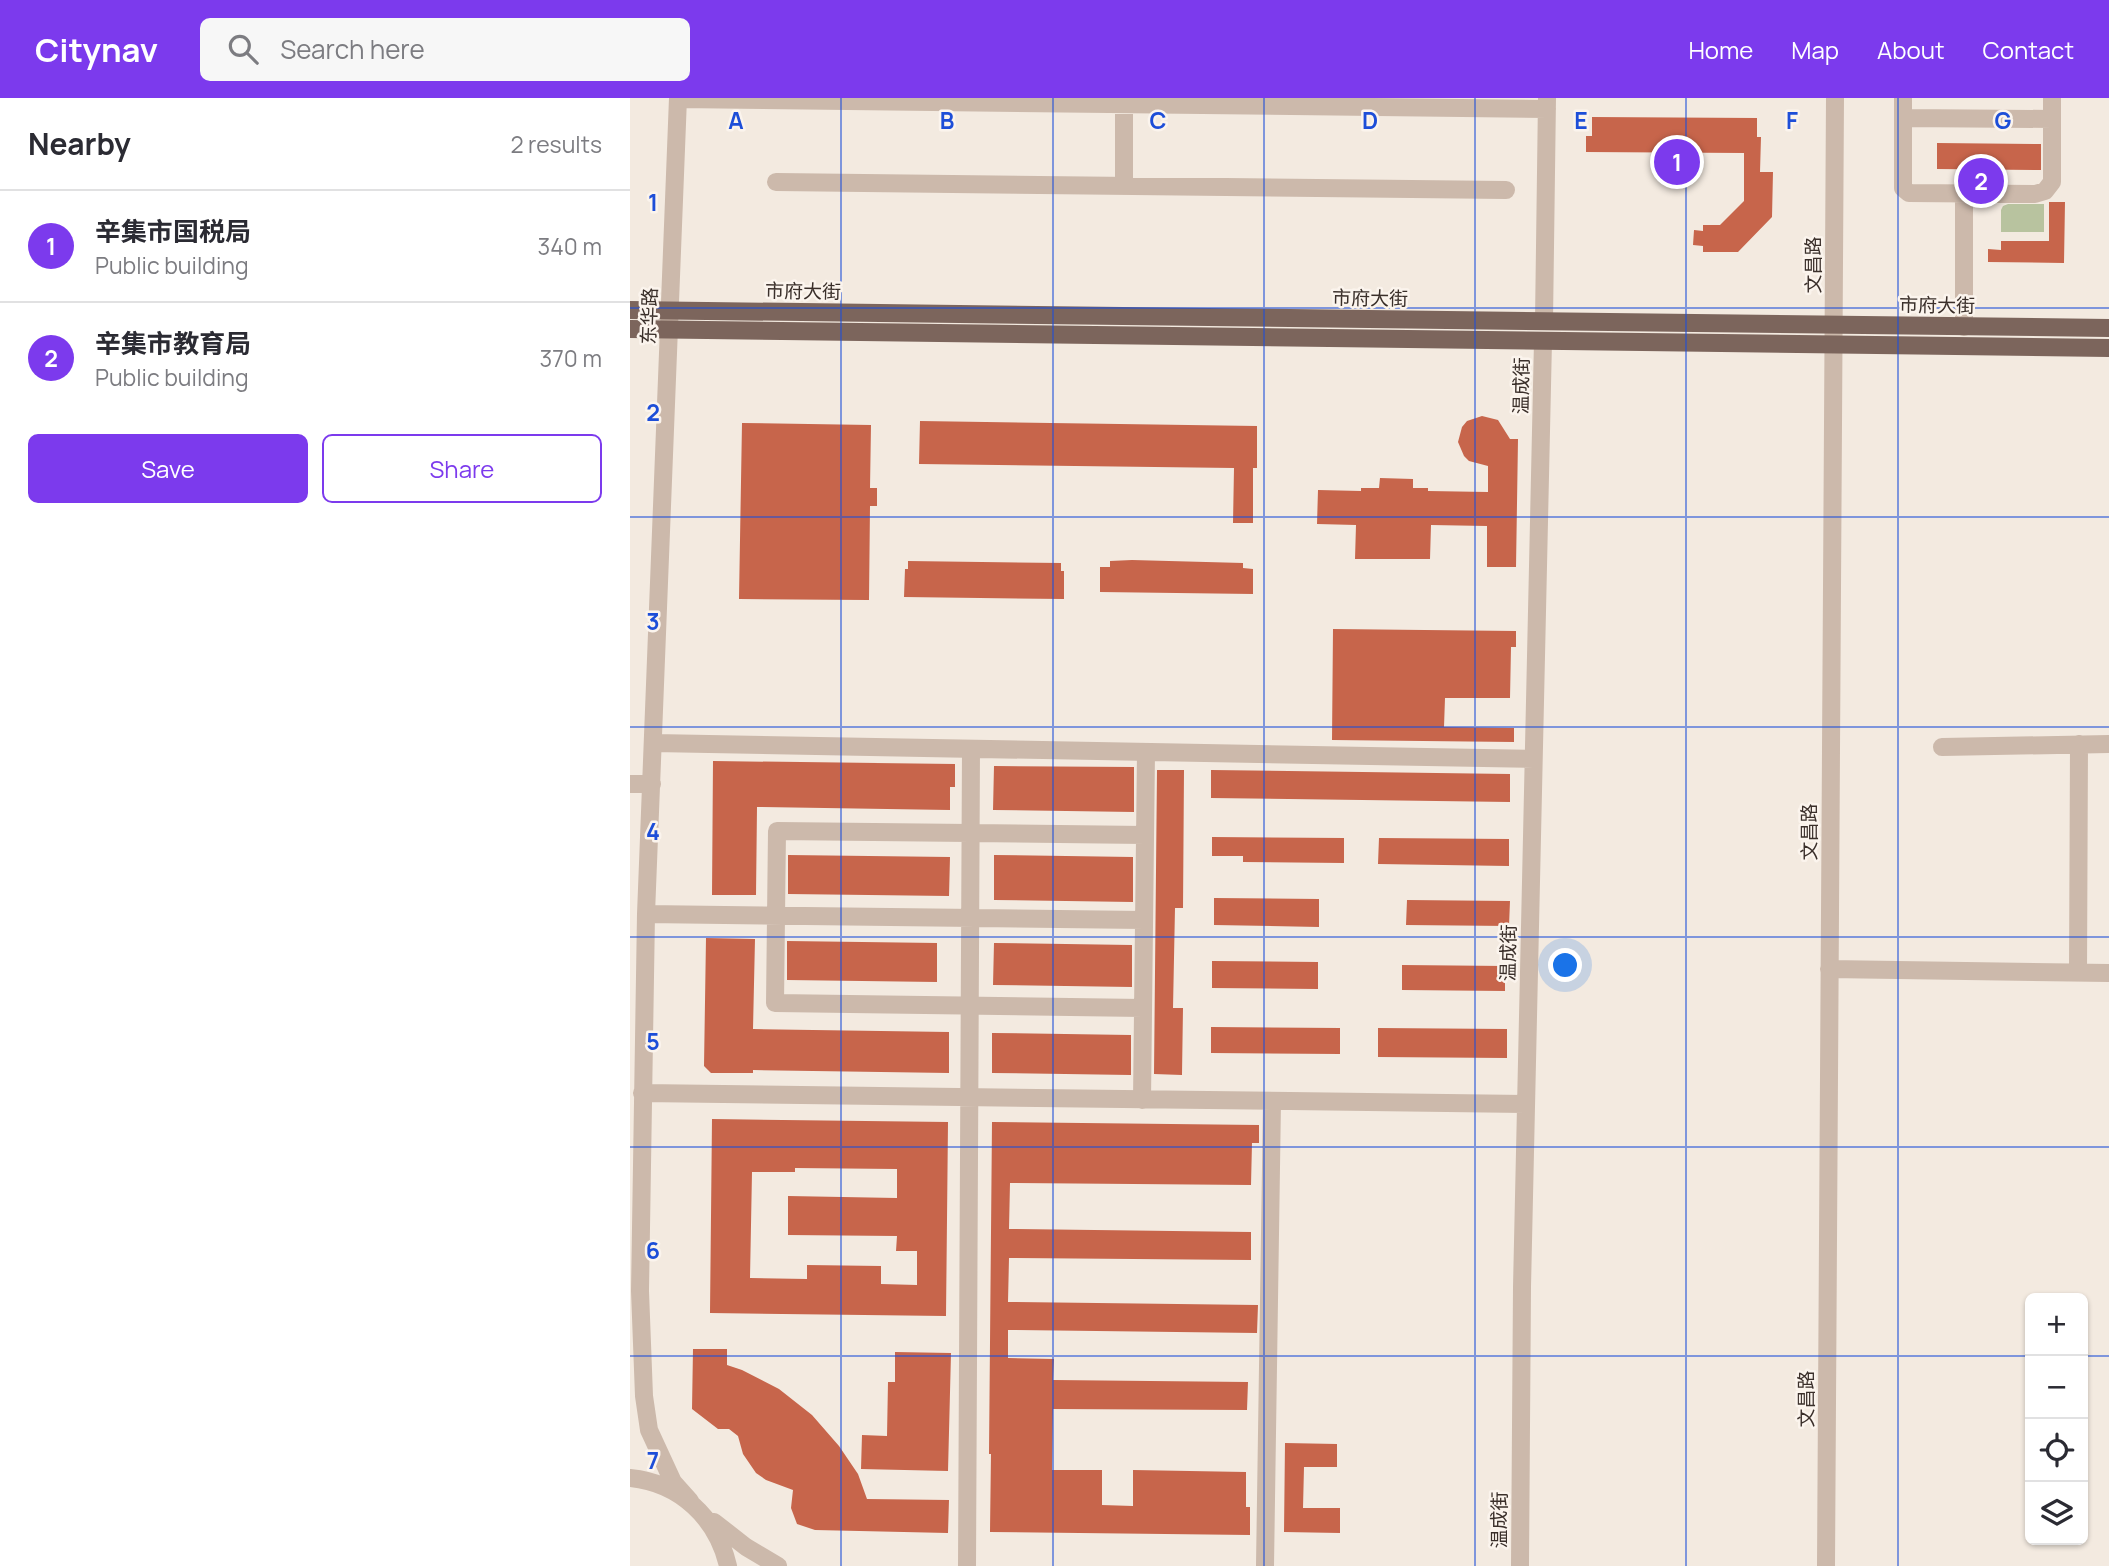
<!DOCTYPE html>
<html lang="en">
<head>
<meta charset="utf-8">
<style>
  body { margin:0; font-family:Manrope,"Noto Sans SC",sans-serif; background:#f7f7f7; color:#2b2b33 }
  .controls { position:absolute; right:21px; bottom:21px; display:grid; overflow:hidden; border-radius:10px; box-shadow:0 2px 5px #0004 }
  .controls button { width:63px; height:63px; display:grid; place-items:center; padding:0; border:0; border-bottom:2px solid #e1e1e2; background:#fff; color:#2b2b33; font:35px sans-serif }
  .you { position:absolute; left:936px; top:868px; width:24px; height:24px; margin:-18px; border:5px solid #fff; border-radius:50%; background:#1a73e8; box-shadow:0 0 0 10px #1a73e833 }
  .badge { display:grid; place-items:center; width:46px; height:46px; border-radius:50%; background:#7c3aed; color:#fff; font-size:23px; font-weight:700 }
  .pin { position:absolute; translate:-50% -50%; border:4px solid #fff; box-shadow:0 2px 7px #0006 }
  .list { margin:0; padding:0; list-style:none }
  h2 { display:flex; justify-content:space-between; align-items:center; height:91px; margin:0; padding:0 28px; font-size:30px }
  h2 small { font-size:23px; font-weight:400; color:#7c7c81 }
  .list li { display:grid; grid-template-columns:46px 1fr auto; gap:21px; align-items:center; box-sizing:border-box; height:112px; padding:0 28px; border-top:2px solid #e1e1e2 }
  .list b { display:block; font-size:26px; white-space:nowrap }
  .list p { margin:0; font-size:23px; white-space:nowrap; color:#7c7c81 }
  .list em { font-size:23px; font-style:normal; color:#7c7c81 }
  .actions { display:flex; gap:14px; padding:21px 28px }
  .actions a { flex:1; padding:16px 0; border:2px solid #7c3aed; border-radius:10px; text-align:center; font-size:24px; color:#7c3aed }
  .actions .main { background:#7c3aed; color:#fff }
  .icon { flex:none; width:38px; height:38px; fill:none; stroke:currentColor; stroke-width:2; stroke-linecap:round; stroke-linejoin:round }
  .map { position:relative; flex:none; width:1479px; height:1468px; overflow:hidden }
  header { display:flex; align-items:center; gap:42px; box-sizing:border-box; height:98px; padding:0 35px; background:#7c3aed; color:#fff }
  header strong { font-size:33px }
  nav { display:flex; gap:38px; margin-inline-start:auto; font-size:24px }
  .search { width:490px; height:63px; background:#f7f7f7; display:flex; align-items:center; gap:18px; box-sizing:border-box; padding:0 24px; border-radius:10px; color:#7c7c81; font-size:26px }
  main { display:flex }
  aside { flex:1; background:#fff }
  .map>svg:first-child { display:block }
  .green { fill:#b8c39f }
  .building { fill:#c7654b; fill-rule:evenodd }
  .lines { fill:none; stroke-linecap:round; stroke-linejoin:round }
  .minor { stroke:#ccb9ab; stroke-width:18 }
  .major { stroke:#7c655c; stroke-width:18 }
  .grid { fill:none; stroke:#1d4ed8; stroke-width:2; stroke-opacity:0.55 }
  .labels { text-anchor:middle; stroke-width:5; stroke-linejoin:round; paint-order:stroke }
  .street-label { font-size:19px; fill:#3a2f2a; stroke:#fbf4ed }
  .grid-label { font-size:23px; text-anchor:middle; font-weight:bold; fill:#1d4ed8; stroke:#fbf4ed; stroke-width:5; stroke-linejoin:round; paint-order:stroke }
</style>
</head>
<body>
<header>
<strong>Citynav</strong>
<div class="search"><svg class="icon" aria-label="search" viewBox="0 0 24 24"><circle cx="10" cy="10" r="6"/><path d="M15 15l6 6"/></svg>Search here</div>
<nav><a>Home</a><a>Map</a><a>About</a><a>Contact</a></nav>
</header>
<main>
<aside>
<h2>Nearby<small>2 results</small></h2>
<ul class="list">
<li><span class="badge">1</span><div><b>辛集市国税局</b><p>Public building</p></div><em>340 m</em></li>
<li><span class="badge">2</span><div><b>辛集市教育局</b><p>Public building</p></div><em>370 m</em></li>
</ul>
<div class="actions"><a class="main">Save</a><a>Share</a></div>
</aside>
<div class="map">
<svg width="1479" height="1468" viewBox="0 0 1479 1468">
  <rect width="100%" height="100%" fill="#f3eae0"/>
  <path class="green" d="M 1378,106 L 1414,106 L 1414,134 L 1371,134 L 1371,112 L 1373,108 Z"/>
  <path class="building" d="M 962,19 L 1127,20 L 1127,39 L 1131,39 L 1130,74 L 1143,74 L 1142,119 L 1108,154 L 1073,154 L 1073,148 L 1063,147 L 1064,132 L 1073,133 L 1073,127 L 1090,127 L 1114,103 L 1114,55 L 956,54 L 956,38 L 962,38 Z
    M 1307,45 L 1411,46 L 1411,72 L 1307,71 Z
    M 1419,104 L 1435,104 L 1434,165 L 1358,164 L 1358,151 L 1371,152 L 1371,143 L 1419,143 Z
    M 852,318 L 868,322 L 880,341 L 888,341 L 886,469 L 857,469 L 857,428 L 801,427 L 800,461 L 725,461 L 726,427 L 687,426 L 688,392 L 731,393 L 731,390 L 749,390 L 750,380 L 783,381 L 783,390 L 798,390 L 798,393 L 858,394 L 858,368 L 839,363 L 834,358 L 828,344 L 832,329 L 837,323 Z
    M 290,323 L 627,328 L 627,370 L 623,370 L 623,425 L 603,425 L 604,370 L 289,366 Z
    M 112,325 L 241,327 L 240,390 L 247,390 L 247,408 L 240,408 L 239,502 L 109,501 Z
    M 502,462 L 613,465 L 613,470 L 623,471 L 623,496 L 470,494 L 470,469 L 480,469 L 480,463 Z
    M 278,463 L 431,465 L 431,473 L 434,473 L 434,501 L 274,499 L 275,471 L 278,471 Z
    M 703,531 L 886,533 L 886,549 L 881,549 L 880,600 L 815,600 L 814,629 L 884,630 L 884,644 L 702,642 Z
    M 83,663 L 325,666 L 325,689 L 320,689 L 320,712 L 127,709 L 126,797 L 82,797 Z
    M 364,668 L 504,669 L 504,714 L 363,712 Z
    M 527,672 L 554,672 L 553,810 L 545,810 L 543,910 L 553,910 L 552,977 L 524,976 Z
    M 581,672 L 880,676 L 880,704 L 581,700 Z
    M 582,739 L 714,740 L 714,765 L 613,764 L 613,758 L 582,758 Z
    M 749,740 L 879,741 L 879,768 L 748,766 Z
    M 158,757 L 320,759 L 319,798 L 158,796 Z
    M 364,757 L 503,759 L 503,804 L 364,802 Z
    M 584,800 L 689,801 L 689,829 L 584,827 Z
    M 777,802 L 880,803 L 879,828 L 776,827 Z
    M 76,840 L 125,841 L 123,931 L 319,934 L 319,975 L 123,972 L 123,975 L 81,975 L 74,968 Z
    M 157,843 L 307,845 L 307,884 L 157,882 Z
    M 364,845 L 502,847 L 502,889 L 363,887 Z
    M 582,863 L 688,864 L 688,891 L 582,890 Z
    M 772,867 L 875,868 L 875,893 L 772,892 Z
    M 581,929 L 710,930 L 710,956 L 581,955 Z
    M 748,930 L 877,931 L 877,960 L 748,959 Z
    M 362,935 L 501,937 L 501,977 L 362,975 Z
    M 82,1021 L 318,1024 L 316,1218 L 80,1215 ZM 165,1070 L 267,1071 L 267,1100 L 158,1098 L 158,1137 L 267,1138 L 266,1153 L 287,1153 L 287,1187 L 251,1186 L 251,1168 L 177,1167 L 177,1181 L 120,1180 L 122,1074 L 165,1074 Z
    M 362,1024 L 629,1027 L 629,1045 L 622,1045 L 621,1087 L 380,1085 L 379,1131 L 621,1134 L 621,1162 L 379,1160 L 378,1204 L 628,1207 L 627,1235 L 378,1232 L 378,1260 L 424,1261 L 423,1282 L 618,1284 L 617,1312 L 423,1311 L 422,1372 L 472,1372 L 472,1407 L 503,1408 L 503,1372 L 616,1374 L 616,1409 L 620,1409 L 620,1437 L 360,1434 L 361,1356 L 359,1356 Z
    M 63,1251 L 97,1251 L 97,1267 L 112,1272 L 149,1291 L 182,1317 L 209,1348 L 228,1376 L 237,1401 L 319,1402 L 318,1435 L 185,1432 L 167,1426 L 161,1410 L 163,1392 L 136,1382 L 126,1375 L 113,1356 L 108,1338 L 99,1331 L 88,1331 L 62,1311 Z
    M 265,1254 L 321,1255 L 318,1373 L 231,1371 L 232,1337 L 257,1338 L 258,1284 L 265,1284 Z
    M 655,1345 L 707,1346 L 707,1369 L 674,1369 L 673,1410 L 710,1410 L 710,1435 L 654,1434 Z"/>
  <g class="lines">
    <path class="minor" d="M 48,0 L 16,816 L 10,1193 L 14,1298 L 19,1332 L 43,1384 L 60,1403
      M 1273,0 L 1273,90 L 1279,95 L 1405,96 L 1415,93 L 1422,84 L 1422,0
      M 48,1 L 917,11
      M 1273,20 L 1422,21
      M 146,84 L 876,92
      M 494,87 L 494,0
      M 914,223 L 917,0
      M 1334,229 L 1334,96
      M 24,645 L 903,661
      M 1312,649 L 1479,646
      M 0,686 L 22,686
      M 16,816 L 514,822
      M 1199,871 L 1479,875
      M 1448,874 L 1449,646
      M 513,910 L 145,905 L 147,733 L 515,737
      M 12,995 L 895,1006
      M 512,1002 L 516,654
      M 0,1380 C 50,1385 87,1420 98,1468
      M 84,1424 L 116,1449 L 148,1468
      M 337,1468 L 341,651
      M 635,1468 L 642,1003
      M 890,1468 L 892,1189 L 913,243
      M 1196,1468 L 1205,0"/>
    <path class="major" d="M 0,212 L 1479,230
      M 0,231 L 1479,250"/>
  </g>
  <path class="grid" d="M 211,0 L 211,1468M 423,0 L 423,1468M 634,0 L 634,1468M 845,0 L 845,1468M 1056,0 L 1056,1468M 1268,0 L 1268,1468M 0,210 L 1479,210M 0,419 L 1479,419M 0,629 L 1479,629M 0,839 L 1479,839M 0,1049 L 1479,1049M 0,1258 L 1400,1258M 1453,1258 L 1479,1258"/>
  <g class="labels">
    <g class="street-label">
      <text transform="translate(1183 167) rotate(-90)" y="7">文昌路</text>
      <text transform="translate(173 193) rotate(1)" y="7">市府大街</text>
      <text transform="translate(740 200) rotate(1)" y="7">市府大街</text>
      <text transform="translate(1307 207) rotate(1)" y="7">市府大街</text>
      <text transform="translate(19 218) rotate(-88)" y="7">东华路</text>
      <text transform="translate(891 288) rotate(-89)" y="7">温成街</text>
      <text transform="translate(1179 734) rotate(-90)" y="7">文昌路</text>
      <text transform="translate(878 855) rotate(-89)" y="7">温成街</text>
      <text transform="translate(1176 1301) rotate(-90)" y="7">文昌路</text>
      <text transform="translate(869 1422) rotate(-90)" y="7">温成街</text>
    </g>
  </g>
  <g class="grid-label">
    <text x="106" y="31">A</text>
    <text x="317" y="31">B</text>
    <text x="528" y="31">C</text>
    <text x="740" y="31">D</text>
    <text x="951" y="31">E</text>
    <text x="1162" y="31">F</text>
    <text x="1373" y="31">G</text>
    <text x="23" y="113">1</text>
    <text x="23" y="323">2</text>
    <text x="23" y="532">3</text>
    <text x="23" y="742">4</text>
    <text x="23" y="952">5</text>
    <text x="23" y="1161">6</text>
    <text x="23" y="1371">7</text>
  </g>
</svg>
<div class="controls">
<button>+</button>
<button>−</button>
<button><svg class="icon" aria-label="locate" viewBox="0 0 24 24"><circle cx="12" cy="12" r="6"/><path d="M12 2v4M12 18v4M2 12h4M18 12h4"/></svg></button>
<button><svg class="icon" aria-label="layers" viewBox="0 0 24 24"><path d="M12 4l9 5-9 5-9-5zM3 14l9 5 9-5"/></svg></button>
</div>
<div class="you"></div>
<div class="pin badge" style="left:1047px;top:64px">1</div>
<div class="pin badge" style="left:1351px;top:83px">2</div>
</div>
</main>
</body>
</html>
